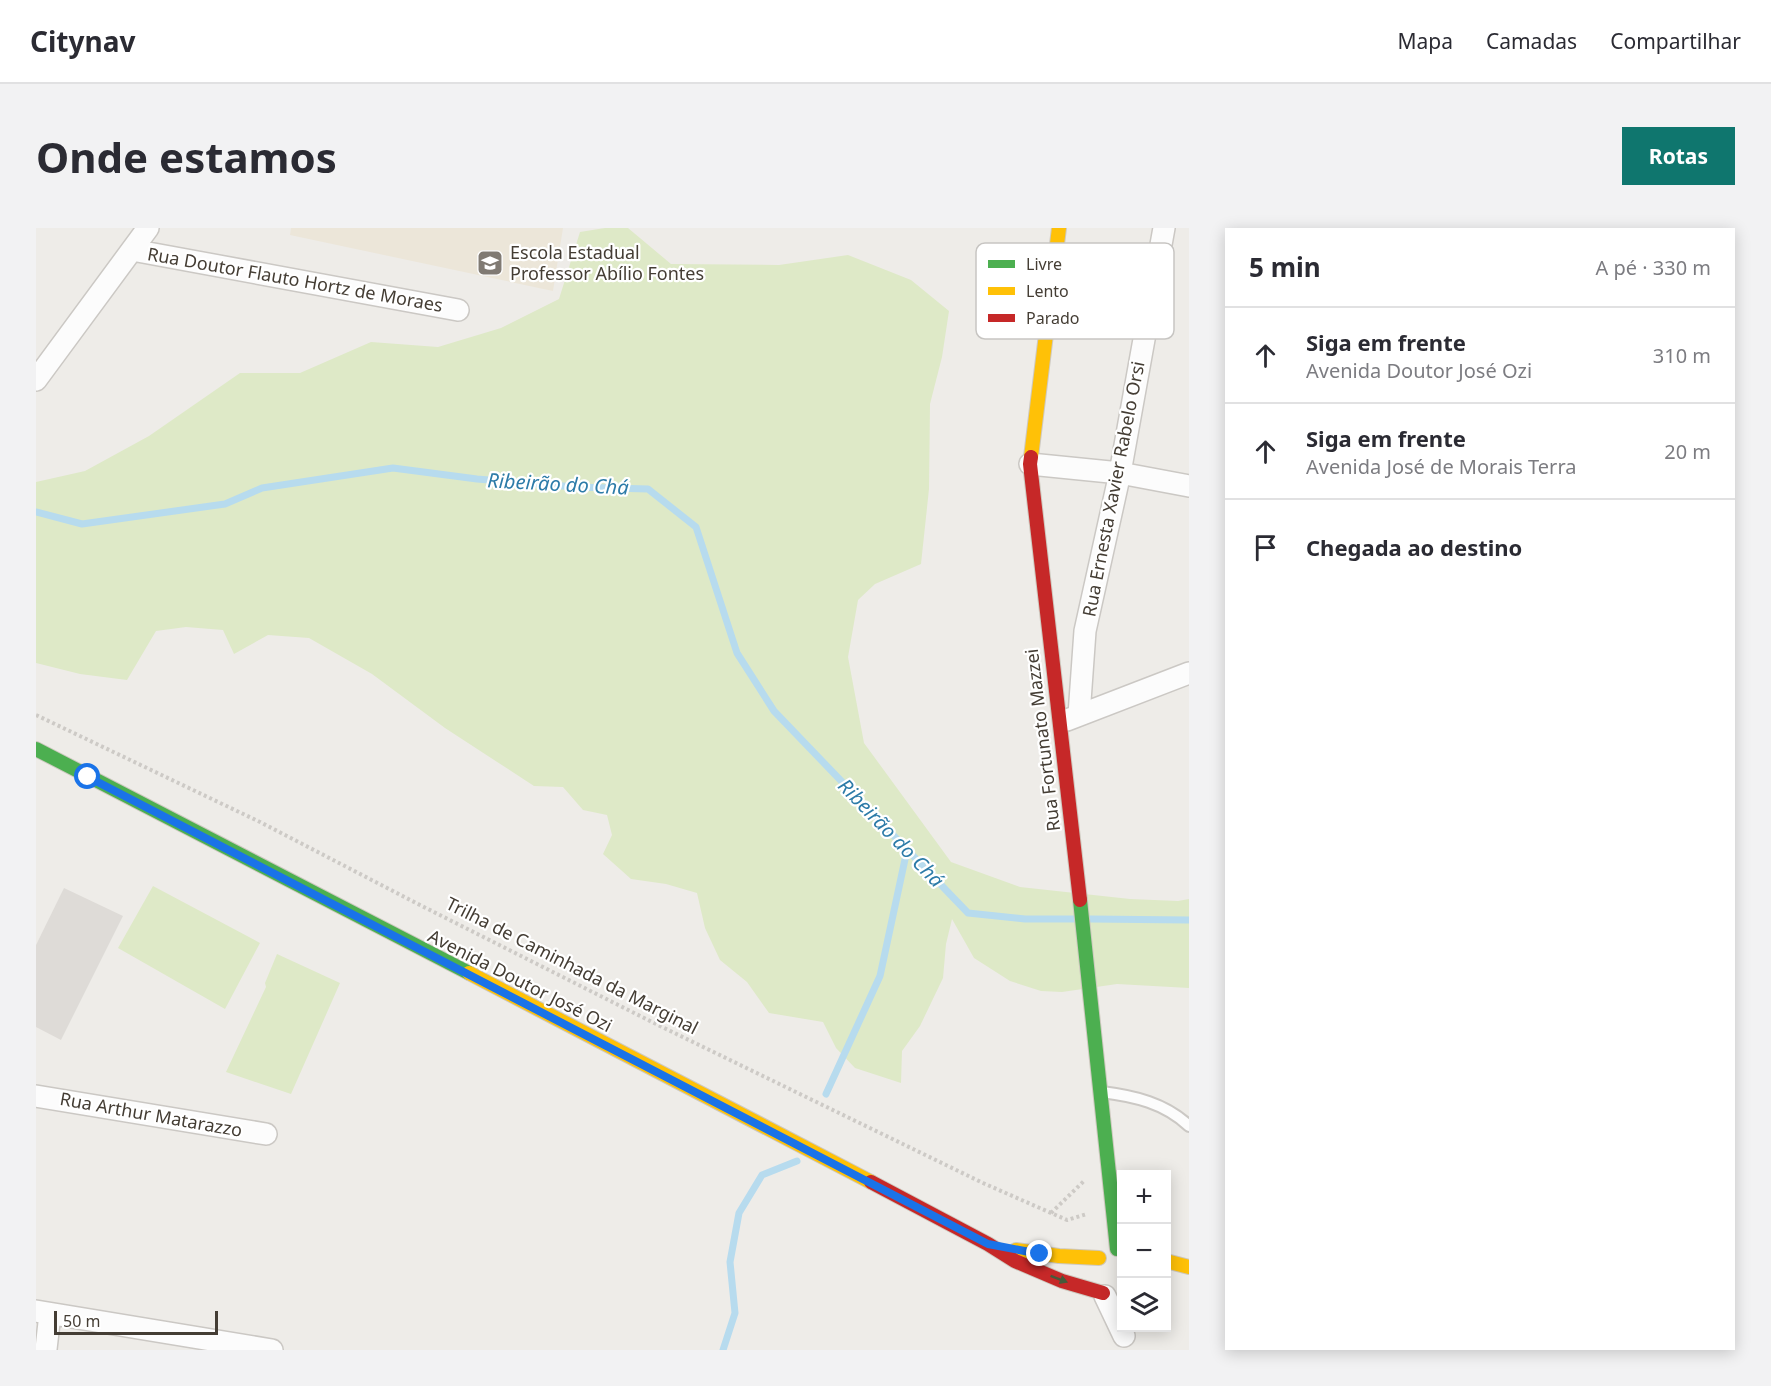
<!DOCTYPE html>
<html lang="pt">
<head>
<meta charset="utf-8">
<style>
  body { margin:0; font-family:"Noto Sans",sans-serif; background:#f2f2f3; color:#2b2b33 }
  .controls { position:absolute; right:18px; bottom:18px; display:grid; overflow:hidden; border-radius:0px; box-shadow:0 3px 15px #0003 }
  .controls button { width:54px; height:54px; display:grid; place-items:center; padding:0; border:0; border-bottom:2px solid #e1e1e2; background:#fff; color:#2b2b33; font:30px sans-serif }
  .scale { position:absolute; left:18px; bottom:15px; width:164px; box-sizing:border-box; padding-left:6px; border:3px solid #443d34; border-top:0; font-size:16px; line-height:21px; white-space:nowrap; color:#443d34; -webkit-text-stroke:4px #fff; paint-order:stroke }
  .stop { position:absolute; width:18px; height:18px; margin:-14px; border:4px solid #1a73e8; border-radius:50%; background:#fff }
  .stop.end { background:#1a73e8; border-color:#fff; box-shadow:0 2px 6px #0008 }
  .list { margin:0; padding:0; list-style:none }
  h2 { display:flex; justify-content:space-between; align-items:center; height:78px; margin:0; padding:0 24px; font-size:26px }
  h2 small { font-size:20px; font-weight:400; color:#7c7c81 }
  .list li { display:grid; grid-template-columns:39px 1fr auto; gap:18px; align-items:center; box-sizing:border-box; height:96px; padding:0 24px; border-top:2px solid #e1e1e2 }
  .list b { display:block; font-size:22px; white-space:nowrap }
  .list p { margin:0; font-size:20px; white-space:nowrap; color:#7c7c81 }
  .list em { font-size:20px; font-style:normal; color:#7c7c81 }
  .icon { flex:none; width:33px; height:33px; fill:none; stroke:currentColor; stroke-width:2; stroke-linecap:round; stroke-linejoin:round }
  .map { position:relative; flex:none; width:1153px; height:1122px; overflow:hidden; border-radius:0px }
  header { display:flex; align-items:center; gap:36px; box-sizing:border-box; height:84px; padding:0 30px; background:#fff; border-bottom:2px solid #e1e1e2 }
  header strong { font-size:28px }
  nav { display:flex; gap:33px; margin-inline-start:auto; font-size:21px }
  .intro { display:flex; align-items:center; justify-content:space-between; box-sizing:border-box; height:144px; padding:0 36px }
  h1 { margin:0; font-size:42px }
  .button { padding:15px 27px; border-radius:0px; background:#0f766e; color:#fff; font-size:21px; font-weight:700 }
  main { display:flex; gap:36px; padding:0 36px }
  aside { flex:1; background:#fff; border-radius:0px; box-shadow:0 3px 15px #0003 }
  .map>svg:first-child { display:block }
  .education { fill:#ece6d9 }
  .green { fill:#dee9c7 }
  .parking { fill:#dedbd7 }
  .lines { fill:none; stroke-linecap:round; stroke-linejoin:round }
  .stream { stroke:#b7dbee; stroke-width:7 }
  .lane-casing { stroke:#cbc8c4; stroke-width:14 }
  .street-casing { stroke:#cbc8c4; stroke-width:24 }
  .fast-casing { stroke:#cec9bf; stroke-width:16 }
  .slow-casing { stroke:#cec9bf; stroke-width:16 }
  .jam-casing { stroke:#cec9bf; stroke-width:16 }
  .path { stroke:#cdcac6; stroke-width:4; stroke-dasharray:3 3; stroke-linecap:butt }
  .lane { stroke:#fcfcfc; stroke-width:10 }
  .street { stroke:#fcfcfc; stroke-width:21 }
  .fast { stroke:#4caf50; stroke-width:14 }
  .slow { stroke:#ffc107; stroke-width:14 }
  .jam { stroke:#c62828; stroke-width:14 }
  .oneway { fill:#465a3b }
  .route { stroke:#1a73e8; stroke-width:8 }
  .labels { text-anchor:middle; stroke-width:4.5; stroke-linejoin:round; paint-order:stroke }
  .poi-label { font-size:18px; fill:#443d34; stroke:#fff; text-anchor:start }
  .street-label { font-size:18px; fill:#443d34; stroke:#fff }
  .water-label { font-size:20px; font-style:italic; fill:#2c7ba8; stroke:#fff }
  .key { fill:#fff; stroke:#c7c5c2; stroke-width:1.5 }
  .key-label { font-size:16px; fill:#443d34 }
</style>
</head>
<body>
<header>
<strong>Citynav</strong>
<nav><a>Mapa</a><a>Camadas</a><a>Compartilhar</a></nav>
</header>
<div class="intro"><h1>Onde estamos</h1><a class="button">Rotas</a></div>
<main>
<div class="map">
<svg width="1153" height="1122" viewBox="0 0 1153 1122">
  <rect width="100%" height="100%" fill="#eeece8"/>
  <path class="education" d="M 255,0 L 527,0 L 517,63 L 254,7 Z"/>
  <path class="green" d="M 569,0 L 592,0 L 635,36 L 743,37 L 812,27 L 875,52 L 913,83 L 906,129 L 894,176 L 893,261 L 885,336 L 839,356 L 822,372 L 812,429 L 828,515 L 915,634 L 984,659 L 1094,671 L 1142,673 L 1153,671 L 1153,760 L 1081,756 L 1026,764 L 1005,763 L 974,753 L 938,730 L 916,691 L 910,716 L 907,750 L 884,798 L 866,823 L 865,855 L 819,840 L 800,820 L 787,794 L 733,785 L 711,754 L 684,732 L 669,700 L 661,665 L 630,656 L 595,651 L 567,626 L 576,607 L 571,587 L 547,582 L 527,559 L 498,558 L 409,500 L 336,446 L 273,410 L 232,407 L 198,426 L 187,402 L 150,399 L 120,403 L 91,452 L 44,446 L 0,435 L 0,254 L 49,243 L 113,208 L 204,145 L 264,145 L 335,114 L 402,119 L 465,100 L 523,71 L 544,4 Z
    M 117,658 L 224,715 L 189,781 L 82,720 Z
    M 241,726 L 304,755 L 255,866 L 190,844 L 230,759 L 229,755 Z"/>
  <path class="parking" d="M 28,660 L 87,688 L 25,812 L 0,799 L 0,717 Z"/>
  <g class="lines">
    <path class="stream" d="M 0,284 L 46,296 L 189,276 L 226,260 L 357,240 L 441,251 L 539,259 L 612,261 L 660,299 L 701,425 L 738,483 L 932,685 L 989,691 L 1039,691
      M 1054,691 L 1153,692
      M 790,866 L 844,748 L 871,622
      M 687,1122 L 699,1085 L 694,1034 L 703,985 L 726,947 L 761,933"/>
    <g class="lane-casing">
      <path id="lane" d="M 1066,864 C 1098,868 1129,875 1153,898"/>
    </g>
    <g class="street-casing">
      <path id="street" d="M 96,22 L 422,82
        M 0,152 L 112,0
        M 994,236 L 1084,245 L 1153,258
        M 1043,487 L 1049,403 L 1084,245 L 1128,0
        M 1031,492 L 1153,445
        M 0,868 L 230,906
        M 1069,1068 L 1088,1108
        M 0,1083 L 236,1122
        M 10,1121 L 14,1086"/>
    </g>
    <g class="fast-casing">
      <path id="fast" d="M 0,521 L 433,745
        M 1044,672 L 1081,1021"/>
    </g>
    <g class="slow-casing">
      <path id="slow" d="M 995,229 L 1023,0
        M 433,745 L 835,954
        M 980,1022 L 1023,1028 L 1063,1030
        M 1130,1033 L 1153,1039"/>
    </g>
    <g class="jam-casing">
      <path id="jam" d="M 995,229 L 994,236 L 1044,672
        M 835,954 L 952,1016 L 979,1033 L 1026,1053 L 1067,1065"/>
    </g>
    <path class="path" d="M 0,487 L 224,594 L 380,675 L 622,797 L 947,955 L 1031,992 L 1051,986
      M 1015,985 L 1049,952"/>
    <use href="#lane" class="lane"/>
    <use href="#street" class="street"/>
    <use href="#fast" class="fast"/>
    <use href="#slow" class="slow"/>
    <use href="#jam" class="jam"/>
  </g>
  <defs><path id="oneway-solid" d="M-6-.8H1V-3.2L6.5 0L1 3.2V.8H-6Z" transform="scale(1.5)"/></defs>
  <use class="oneway" href="#oneway-solid" transform="translate(1023 1051) rotate(21)"/>
  <g class="lines">
    <path class="route" d="M 52,549 L 952,1016 L 1004,1026"/>
  </g>
  <defs>
    <g id="school-square" transform="scale(1.35)"><rect x="-9" y="-9" width="18" height="18" rx="4" fill="#807a73" stroke="#fff"/><path d="M0-5L7-2L0 1L-7-2ZM-4 1L0 2.5L4 1V4Q0 6-4 4Z" fill="#fff"/></g>
  </defs>
  <g fill-rule="evenodd">
    <use href="#school-square" x="454" y="35"/>
  </g>
  <g class="labels">
    <g class="poi-label">
      <text x="474" y="31">Escola Estadual<tspan x="474" dy="21">Professor Abílio Fontes</tspan></text>
    </g>
    <g class="street-label">
      <text transform="translate(259 52) rotate(10)" y="6">Rua Doutor Flauto Hortz de Moraes</text>
      <text transform="translate(1078 261) rotate(-79)" y="6">Rua Ernesta Xavier Rabelo Orsi</text>
      <text transform="translate(1007 512) rotate(-97)" y="6">Rua Fortunato Mazzei</text>
      <text transform="translate(536 738) rotate(27)" y="6">Trilha de Caminhada da Marginal</text>
      <text transform="translate(484 753) rotate(27)" y="6">Avenida Doutor José Ozi</text>
      <text transform="translate(115 887) rotate(10)" y="6">Rua Arthur Matarazzo</text>
    </g>
    <g class="water-label">
      <text transform="translate(522 256) rotate(3)" y="7">Ribeirão do Chá</text>
      <text transform="translate(855 605) rotate(46)" y="7">Ribeirão do Chá</text>
    </g>
  </g>
  <rect x="940" y="15" width="198" height="96" rx="9" class="key"/>
  <rect x="952" y="32" width="27" height="8" fill="#4caf50"/>
  <rect x="952" y="59" width="27" height="8" fill="#ffc107"/>
  <rect x="952" y="86" width="27" height="8" fill="#c62828"/>
  <g class="key-label">
    <text x="990" y="42">Livre</text>
    <text x="990" y="69">Lento</text>
    <text x="990" y="96">Parado</text>
  </g>
</svg>
<div class="controls">
<button>+</button>
<button>−</button>
<button><svg class="icon" aria-label="layers" viewBox="0 0 24 24"><path d="M12 4l9 5-9 5-9-5zM3 14l9 5 9-5"/></svg></button>
</div>
<div class="scale">50 m</div>
<div class="stop" style="left:52px;top:549px"></div>
<div class="stop end" style="left:1004px;top:1026px"></div>
</div>
<aside>
<h2>5 min<small>A pé · 330 m</small></h2>
<ul class="list">
<li><svg class="icon" aria-label="ahead" viewBox="0 0 24 24"><path d="M12 20V5M6 11l6-6 6 6"/></svg><div><b>Siga em frente</b><p>Avenida Doutor José Ozi</p></div><em>310 m</em></li>
<li><svg class="icon" aria-label="ahead" viewBox="0 0 24 24"><path d="M12 20V5M6 11l6-6 6 6"/></svg><div><b>Siga em frente</b><p>Avenida José de Morais Terra</p></div><em>20 m</em></li>
<li><svg class="icon" aria-label="arrive" viewBox="0 0 24 24"><path d="M6 21V4h12l-3 4 3 4H6"/></svg><div><b>Chegada ao destino</b></div></li>
</ul>
</aside>
</main>
</body>
</html>
